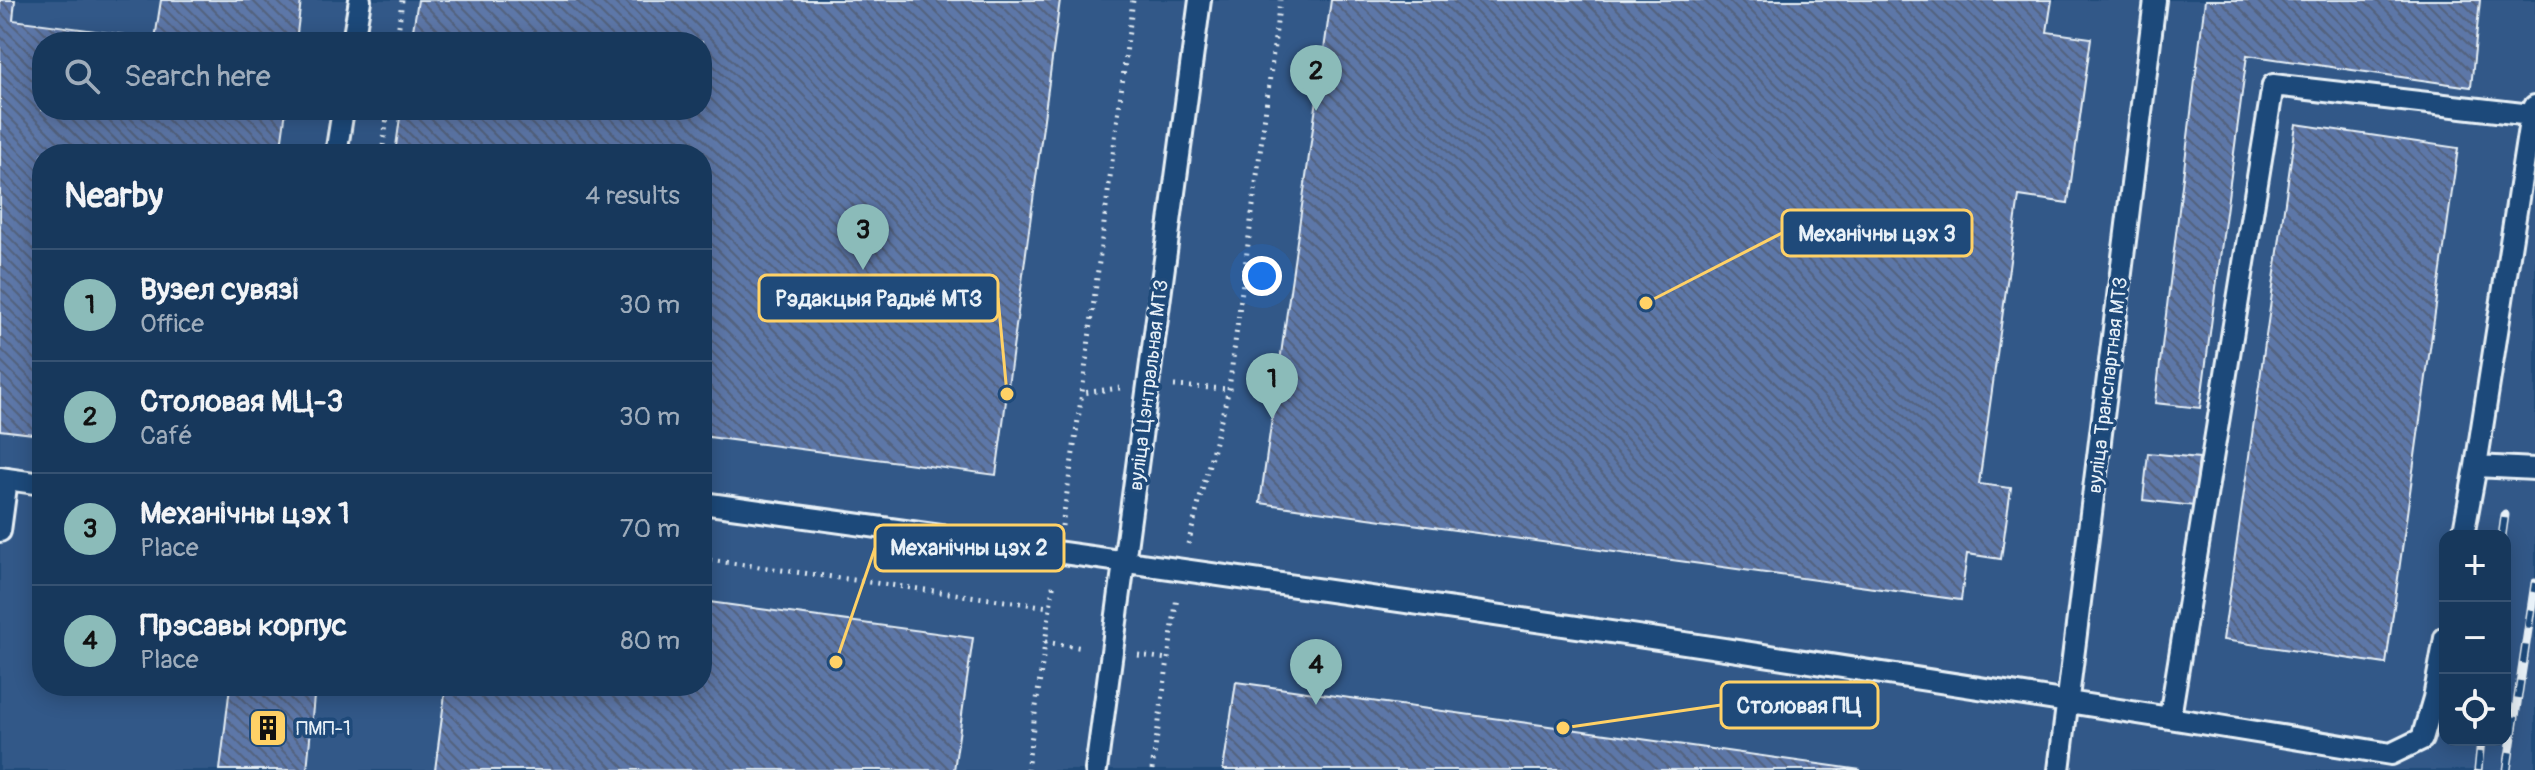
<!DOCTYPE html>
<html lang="en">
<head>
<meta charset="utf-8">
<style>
  body { margin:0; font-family:Pangolin,sans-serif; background:#203f62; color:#f1f3f6 }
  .controls { position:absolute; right:24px; bottom:24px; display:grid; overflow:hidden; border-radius:16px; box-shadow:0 4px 20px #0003 }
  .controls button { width:72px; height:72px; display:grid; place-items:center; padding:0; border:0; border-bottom:2px solid #365272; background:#17385c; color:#f1f3f6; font:40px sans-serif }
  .you { position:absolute; left:1262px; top:276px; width:28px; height:28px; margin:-20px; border:6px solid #fff; border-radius:50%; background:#1a73e8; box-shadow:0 0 0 12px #1a73e833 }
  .badge { display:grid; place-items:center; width:52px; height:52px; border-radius:50%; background:#8bbbb9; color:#111; font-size:26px; font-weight:700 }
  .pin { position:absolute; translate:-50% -66px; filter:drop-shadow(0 2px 4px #0008) }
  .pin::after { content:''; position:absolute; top:42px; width:28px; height:24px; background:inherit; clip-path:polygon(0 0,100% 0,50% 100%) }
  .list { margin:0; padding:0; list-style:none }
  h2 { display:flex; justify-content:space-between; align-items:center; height:104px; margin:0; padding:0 32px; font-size:34px }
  h2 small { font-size:26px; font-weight:400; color:#9eacbb }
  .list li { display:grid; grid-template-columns:52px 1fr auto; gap:24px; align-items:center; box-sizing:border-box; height:112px; padding:0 32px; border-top:2px solid #365272 }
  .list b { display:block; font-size:30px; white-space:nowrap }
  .list p { margin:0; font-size:26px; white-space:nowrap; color:#9eacbb }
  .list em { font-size:26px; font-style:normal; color:#9eacbb }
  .icon { flex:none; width:44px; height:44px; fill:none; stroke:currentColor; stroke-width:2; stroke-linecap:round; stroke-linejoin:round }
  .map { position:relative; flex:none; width:2535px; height:770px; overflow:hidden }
  .search { position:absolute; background:#17385c; box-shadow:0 4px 20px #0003; left:32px; top:32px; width:680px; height:88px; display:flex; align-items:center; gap:20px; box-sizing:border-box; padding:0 28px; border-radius:32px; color:#9eacbb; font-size:30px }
  .panel { position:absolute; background:#17385c; box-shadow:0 4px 20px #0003; left:32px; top:144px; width:680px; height:552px; border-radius:32px }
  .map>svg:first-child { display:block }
  .built { fill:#325888; fill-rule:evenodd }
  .building { fill:url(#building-back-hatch); stroke:#e8f1f8; stroke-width:2 }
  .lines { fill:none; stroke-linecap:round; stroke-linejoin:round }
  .lane-casing { stroke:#e8f1f8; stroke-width:26 }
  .path { stroke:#e8f1f8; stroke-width:5; stroke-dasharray:2 6; stroke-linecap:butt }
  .lane { stroke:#1f4a7a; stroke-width:20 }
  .rail-casing { stroke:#e8f1f8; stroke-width:9 }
  .rail { stroke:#1f4a7a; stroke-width:6; stroke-dasharray:18; stroke-linecap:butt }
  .labels { text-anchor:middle; stroke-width:7; stroke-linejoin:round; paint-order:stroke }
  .street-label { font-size:20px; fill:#e8f1f8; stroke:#1f4a7a }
  .poi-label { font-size:20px; fill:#e8f1f8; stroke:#1f4a7a; text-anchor:start }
  .leader { fill:none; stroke:#ffd166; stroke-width:3 }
  .callout-dot { fill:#ffd166; stroke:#1f4a7a; stroke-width:3 }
  .callout { fill:#1f4a7a; stroke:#ffd166; stroke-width:3 }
  .callout-label { font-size:22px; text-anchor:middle; font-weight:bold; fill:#e8f1f8 }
</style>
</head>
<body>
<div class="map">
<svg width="2535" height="770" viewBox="0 0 2535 770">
  <defs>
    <pattern id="building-back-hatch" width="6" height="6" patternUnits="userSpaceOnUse" patternTransform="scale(2)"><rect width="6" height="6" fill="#5d77a8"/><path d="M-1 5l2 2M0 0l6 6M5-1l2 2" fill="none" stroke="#53627e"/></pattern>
  </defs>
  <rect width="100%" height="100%" fill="#1f4a7a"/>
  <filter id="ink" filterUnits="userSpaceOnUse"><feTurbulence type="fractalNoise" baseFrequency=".0125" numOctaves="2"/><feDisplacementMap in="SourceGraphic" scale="16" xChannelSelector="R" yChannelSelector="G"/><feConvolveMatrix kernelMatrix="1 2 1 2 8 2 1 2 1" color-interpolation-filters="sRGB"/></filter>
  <g filter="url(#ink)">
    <path class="built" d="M 0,0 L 2535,0 L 2535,770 L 0,770 ZM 42,42 L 702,42 L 702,110 L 42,110 ZM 42,154 L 702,154 L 702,686 L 42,686 ZM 2445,536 L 2505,536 L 2505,740 L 2445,740 Z"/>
    <path class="building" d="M 0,0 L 15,0 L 13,20 L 155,39 L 161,0 L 301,0 L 296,42 L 42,42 L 42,110 L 286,110 L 280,154 L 42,154 L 42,435 L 0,430 Z
      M 418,0 L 1060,0 L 996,475 L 702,436 L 702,154 L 395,154 L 401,110 L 702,110 L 702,42 L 411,42 Z
      M 1331,0 L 2052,0 L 2047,32 L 2091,38 L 2068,203 L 2019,196 L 1979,484 L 2011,488 L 2001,559 L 1967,554 L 1961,600 L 1260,503 Z
      M 2205,0 L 2480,0 L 2471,87 L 2247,55 L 2200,408 L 2155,403 Z
      M 2296,124 L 2458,148 L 2386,664 L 2223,640 Z
      M 2148,453 L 2199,458 L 2194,506 L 2143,500 Z
      M 702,601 L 973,638 L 954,770 L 435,770 L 446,686 L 702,686 Z
      M 1236,682 L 1563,728 L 1861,770 L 1223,770 Z
      M 230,686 L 315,686 L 307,770 L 220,770 Z"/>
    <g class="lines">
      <g class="lane-casing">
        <path id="lane" d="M 353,42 L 360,0
          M 336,154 L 343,110
          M 2476,466 L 2531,115
          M 0,478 L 42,484
          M 702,503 C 1266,580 1830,661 2391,754 L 2422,739 L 2434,698 L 2445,638
          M 0,531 L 7,479
          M 2463,536 L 2476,466 L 2535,469
          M 2170,717 L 2273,85 L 2531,115 L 2535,106
          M 1096,770 L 1200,0
          M 2059,770 L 2155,0"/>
      </g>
      <path class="path" d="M 397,42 L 402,0
        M 382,154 L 388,110
        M 1174,386 L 1229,389
        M 1120,388 L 1082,393 L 1133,0
        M 1062,526 L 1082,393
        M 1188,544 L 1229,389 L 1280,0
        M 702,559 L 1049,607
        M 1045,642 L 1084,648
        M 1138,655 L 1168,659
        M 1027,770 L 1054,580
        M 1152,770 L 1177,597"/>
      <use href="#lane" class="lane"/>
      <g class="rail-casing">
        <path id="rail" d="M 2502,536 L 2505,515
          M 2478,770 L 2481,740
          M 2507,770 L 2535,583"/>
      </g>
      <use href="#rail" class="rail"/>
    </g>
  </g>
  <defs>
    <g id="building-square" transform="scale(2)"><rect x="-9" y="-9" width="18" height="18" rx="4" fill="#ffd166" stroke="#1f4a7a"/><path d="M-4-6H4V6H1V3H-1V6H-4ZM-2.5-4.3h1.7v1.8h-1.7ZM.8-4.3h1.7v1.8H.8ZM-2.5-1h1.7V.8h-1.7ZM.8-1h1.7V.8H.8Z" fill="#111"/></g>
  </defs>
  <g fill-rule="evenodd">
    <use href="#building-square" x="268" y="728"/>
  </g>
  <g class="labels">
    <g class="street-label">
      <text transform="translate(1148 385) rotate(-83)" y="7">вуліца Цэнтральная МТЗ</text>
      <text transform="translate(2107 385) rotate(-83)" y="7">вуліца Транспартная МТЗ</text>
    </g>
    <g class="poi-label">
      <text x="296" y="735">ПМП-1</text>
    </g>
  </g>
  <path class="leader" d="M1646 303L1782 233M1007 394L998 298M836 662L875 548M1563 728L1721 705"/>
  <g class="callout-dot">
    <circle cx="1646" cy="303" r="8"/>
    <circle cx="1007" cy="394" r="8"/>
    <circle cx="836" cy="662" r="8"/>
    <circle cx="1563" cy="728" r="8"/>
  </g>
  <g class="callout">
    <rect x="1782" y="210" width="190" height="46" rx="8"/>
    <rect x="759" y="275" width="239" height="46" rx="8"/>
    <rect x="875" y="525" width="189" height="46" rx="8"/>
    <rect x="1721" y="682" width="157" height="46" rx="8"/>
  </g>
  <g class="callout-label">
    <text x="1877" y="241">Механічны цэх 3</text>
    <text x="879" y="306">Рэдакцыя Радыё МТЗ</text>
    <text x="969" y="555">Механічны цэх 2</text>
    <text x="1799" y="713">Столовая ПЦ</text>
  </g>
</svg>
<div class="controls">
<button>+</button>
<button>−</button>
<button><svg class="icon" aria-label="locate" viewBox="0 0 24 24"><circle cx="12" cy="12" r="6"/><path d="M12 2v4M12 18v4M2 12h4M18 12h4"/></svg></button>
</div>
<div class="you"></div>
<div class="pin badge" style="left:1272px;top:419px">1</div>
<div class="pin badge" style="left:1316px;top:111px">2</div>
<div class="pin badge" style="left:863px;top:270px">3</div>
<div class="pin badge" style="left:1316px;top:705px">4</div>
<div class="search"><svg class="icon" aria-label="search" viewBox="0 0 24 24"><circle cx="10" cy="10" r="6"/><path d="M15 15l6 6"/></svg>Search here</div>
<section class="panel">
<h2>Nearby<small>4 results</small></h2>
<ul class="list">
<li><span class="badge">1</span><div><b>Вузел сувязі</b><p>Office</p></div><em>30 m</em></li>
<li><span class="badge">2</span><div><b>Столовая МЦ-3</b><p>Café</p></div><em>30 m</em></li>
<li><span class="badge">3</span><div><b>Механічны цэх 1</b><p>Place</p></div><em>70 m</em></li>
<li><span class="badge">4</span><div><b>Прэсавы корпус</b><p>Place</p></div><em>80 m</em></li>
</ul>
</section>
</div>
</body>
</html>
